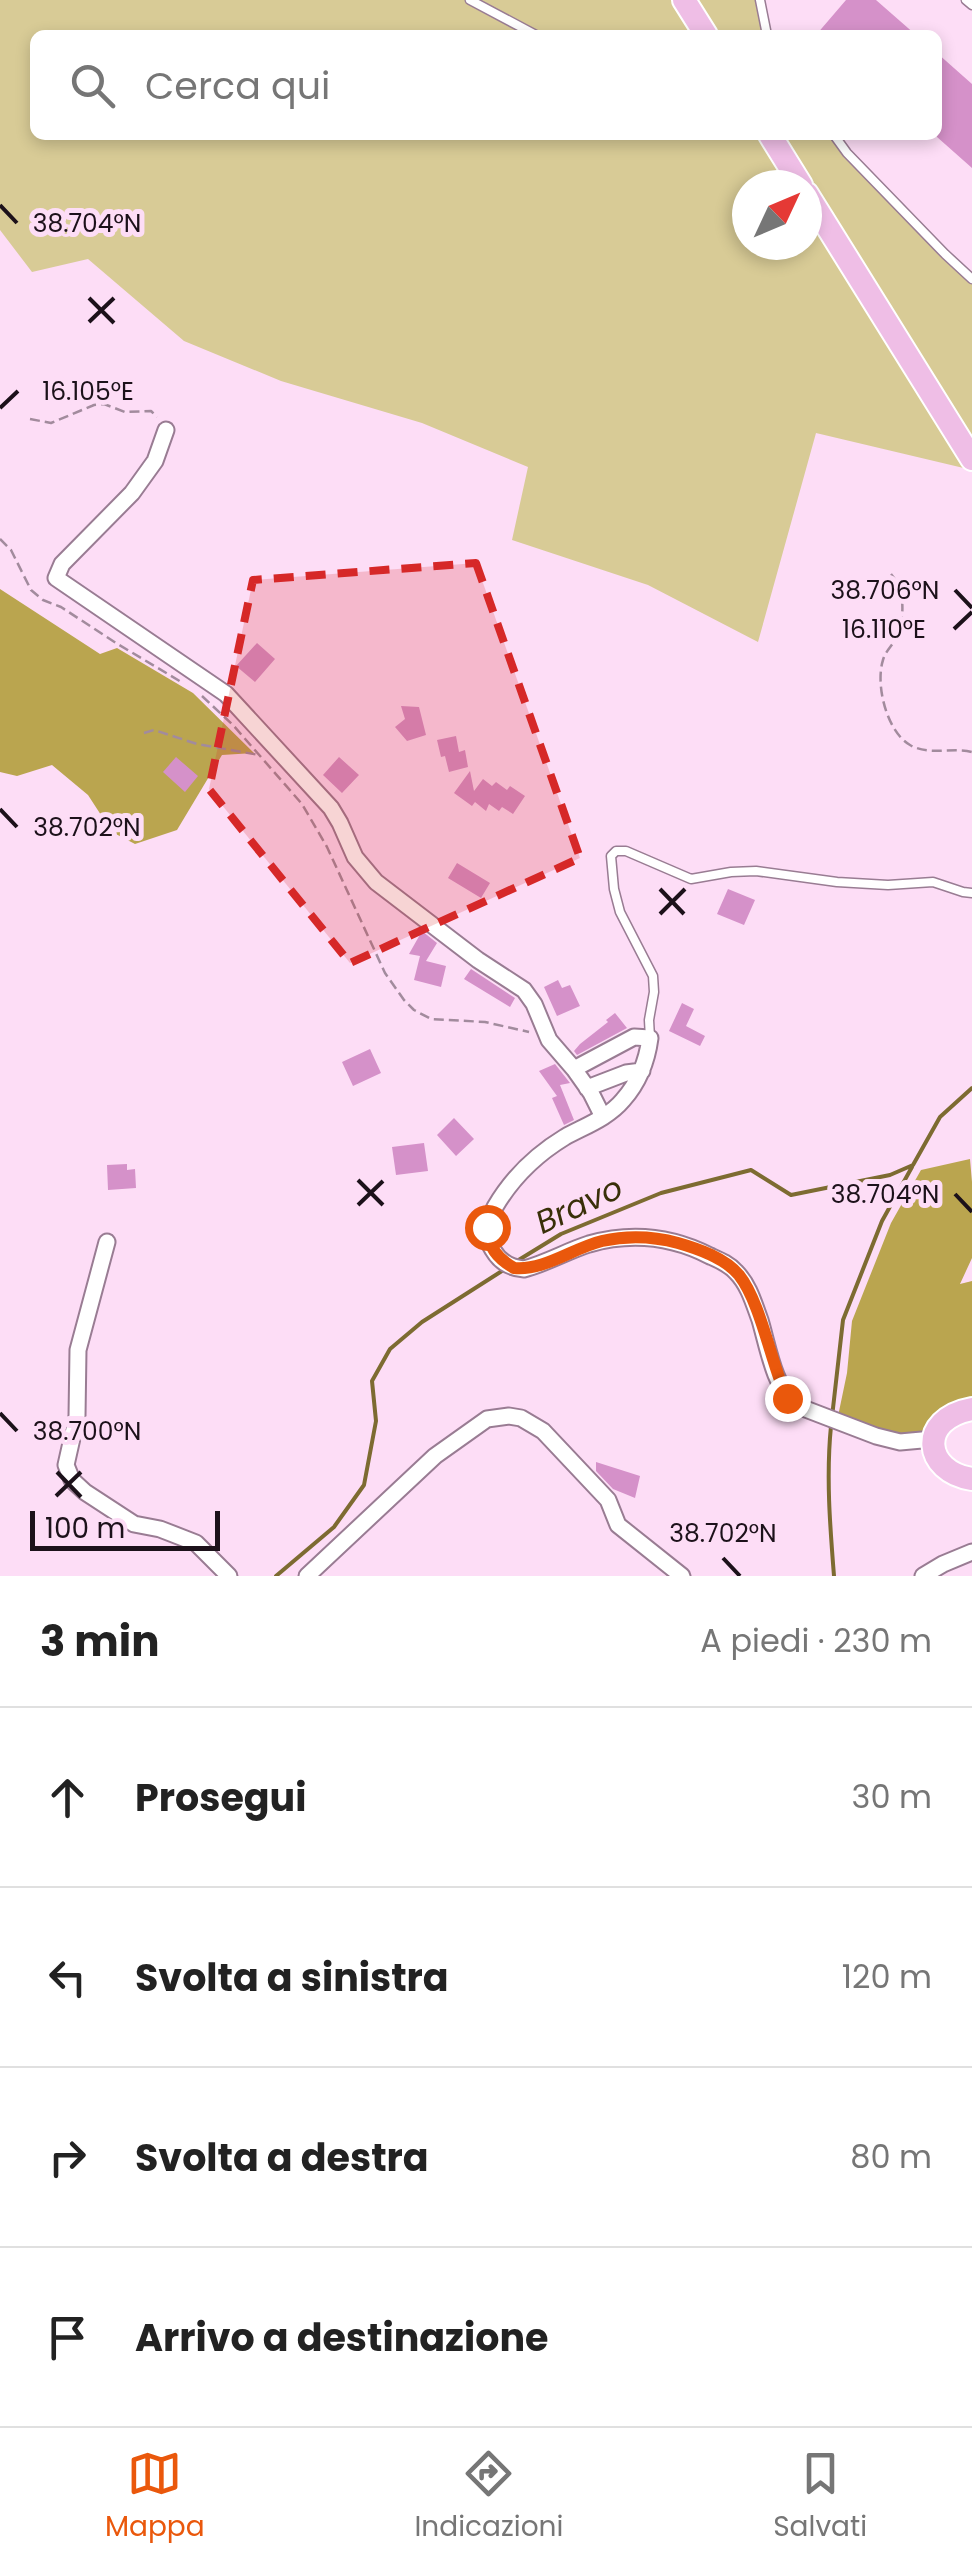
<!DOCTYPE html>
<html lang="it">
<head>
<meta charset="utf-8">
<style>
  body { margin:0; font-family:Poppins,sans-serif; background:#f6f6f6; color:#222 }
  .compass { position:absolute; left:732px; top:170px; width:90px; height:90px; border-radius:50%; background:#fff; box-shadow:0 5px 15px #0003; rotate:46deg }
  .scale { position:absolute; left:30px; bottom:25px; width:190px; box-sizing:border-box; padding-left:10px; border:5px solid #1c111a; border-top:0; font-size:28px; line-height:35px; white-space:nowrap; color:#1c111a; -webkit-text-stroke:8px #fdddf6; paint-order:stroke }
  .stop { position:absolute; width:30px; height:30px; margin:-22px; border:8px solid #ea580c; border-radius:50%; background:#fff }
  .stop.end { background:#ea580c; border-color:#fff; box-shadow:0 2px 10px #0008 }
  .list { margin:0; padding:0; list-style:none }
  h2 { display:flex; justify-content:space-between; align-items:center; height:130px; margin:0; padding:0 40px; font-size:42px }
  h2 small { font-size:32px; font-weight:400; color:#767676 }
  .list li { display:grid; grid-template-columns:65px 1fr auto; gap:30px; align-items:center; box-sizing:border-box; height:180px; padding:0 40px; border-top:2px solid #e0e0e0 }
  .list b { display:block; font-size:38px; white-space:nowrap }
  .list em { font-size:32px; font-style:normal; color:#767676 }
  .icon { flex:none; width:55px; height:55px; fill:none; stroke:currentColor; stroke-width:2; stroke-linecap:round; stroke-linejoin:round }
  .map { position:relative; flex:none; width:972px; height:1576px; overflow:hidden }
  .search { position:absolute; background:#fff; box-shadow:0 5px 15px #0003; left:30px; right:30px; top:30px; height:110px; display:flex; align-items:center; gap:25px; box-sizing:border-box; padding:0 35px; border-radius:15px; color:#767676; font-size:38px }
  .sheet { height:850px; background:#fff }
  nav { display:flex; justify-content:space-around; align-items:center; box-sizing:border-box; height:140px; border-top:2px solid #e0e0e0; background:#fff; font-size:28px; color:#767676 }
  nav a { display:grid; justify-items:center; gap:5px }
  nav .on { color:#ea580c }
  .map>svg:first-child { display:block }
  .green { fill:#d8cb96; fill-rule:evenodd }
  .forest { fill:#baa54f }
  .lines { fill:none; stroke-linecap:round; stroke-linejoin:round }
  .stream { stroke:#7d6b31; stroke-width:4 }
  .building { fill:#d591c9 }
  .lane-casing { stroke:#997c93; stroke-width:11 }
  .street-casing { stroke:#997c93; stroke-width:19 }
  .primary-casing { stroke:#fff; stroke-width:26 }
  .path { stroke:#a28b9d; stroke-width:2.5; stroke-dasharray:10 5; stroke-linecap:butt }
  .lane { stroke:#fff; stroke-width:8 }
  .street { stroke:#fff; stroke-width:15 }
  .primary { stroke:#efbee6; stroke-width:22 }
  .route { stroke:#ea580c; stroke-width:12 }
  .marked { fill:#d62828; fill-opacity:0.2; stroke:#d62828; stroke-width:8; stroke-dasharray:20 12; stroke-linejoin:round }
  .ticks { fill:none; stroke:#1c111a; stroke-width:4 }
  .labels { text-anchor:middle; stroke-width:10; stroke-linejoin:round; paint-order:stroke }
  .water-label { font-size:32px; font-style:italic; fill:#393009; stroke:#fdddf6 }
  .ticks-label { font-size:25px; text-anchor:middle; fill:#1c111a; stroke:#fdddf6; stroke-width:10; stroke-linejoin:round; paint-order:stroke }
</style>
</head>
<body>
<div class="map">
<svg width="972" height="1576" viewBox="0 0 972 1576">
  <rect width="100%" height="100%" fill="#fdddf6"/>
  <path class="green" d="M 0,0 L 760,0 L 767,35 L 35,35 L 35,135 L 834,135 L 972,279 L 972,470 L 816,433 L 758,642 L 648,585 L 512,540 L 528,467 L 422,423 L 281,381 L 184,341 L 88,259 L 32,272 L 0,230 ZM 747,185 L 807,185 L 807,245 L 747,245 Z"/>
  <path class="forest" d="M 0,589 L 100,654 L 117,648 L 193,693 L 254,753 L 222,755 L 177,830 L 135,844 L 112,832 L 88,795 L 52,765 L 17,776 L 0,772 Z
    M 970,1159 L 972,1182 L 972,1258 L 960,1284 L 972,1281 L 972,1409 L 933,1439 L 900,1442 L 837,1421 L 847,1373 L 852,1321 L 891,1223 L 921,1170 Z"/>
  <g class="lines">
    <path class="stream" d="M 517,1261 L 561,1234 L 661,1193 L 751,1170 L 791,1195 L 890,1175 L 913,1165 L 940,1117 L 972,1088
      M 832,1417 L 843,1320 L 882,1221 L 912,1167
      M 831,1426 C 826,1476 830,1526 834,1576
      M 276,1576 L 334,1527 L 364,1485 L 376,1421 L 372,1381 L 390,1349 L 422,1322 L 505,1269"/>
  </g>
  <path class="building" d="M 846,0 L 876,0 L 916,35 L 816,35 Z
    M 937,53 L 972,84 L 972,168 L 937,137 Z
    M 257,643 L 275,659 L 255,682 L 236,666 Z
    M 401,706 L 419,707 L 426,735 L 407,741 L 395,727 L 405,719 Z
    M 456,736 L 459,752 L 465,750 L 468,767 L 449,772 L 445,756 L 441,757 L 437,740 Z
    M 176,757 L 198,776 L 185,792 L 163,772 Z
    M 339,757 L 359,775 L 342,793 L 323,775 Z
    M 470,771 L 474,791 L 483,779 L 492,786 L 496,782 L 507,790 L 510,786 L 525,796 L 513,814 L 502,807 L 499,811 L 489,804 L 486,811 L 475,802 L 472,806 L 454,793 Z
    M 457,863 L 490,883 L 481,898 L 448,878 Z
    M 728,889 L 755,900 L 744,925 L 717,914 Z
    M 422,931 L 437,943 L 426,961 L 446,966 L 441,987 L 414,980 L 420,956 L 409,954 Z
    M 471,969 L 515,998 L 510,1007 L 464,979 Z
    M 558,980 L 562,988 L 570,985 L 580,1006 L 557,1016 L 544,987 Z
    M 682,1003 L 694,1009 L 686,1026 L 705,1036 L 700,1046 L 669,1031 Z
    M 615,1013 L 627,1028 L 577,1055 L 574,1051 L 580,1044 L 608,1022 L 606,1020 Z
    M 370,1049 L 381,1073 L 353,1086 L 342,1062 Z
    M 555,1064 L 570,1083 L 560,1085 L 574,1120 L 564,1125 L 552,1098 L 557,1096 L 539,1071 Z
    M 454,1118 L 474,1139 L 456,1156 L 437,1135 Z
    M 424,1143 L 428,1171 L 396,1175 L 392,1147 Z
    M 127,1164 L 127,1170 L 135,1169 L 136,1188 L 108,1190 L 107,1165 Z
    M 596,1462 L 640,1476 L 635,1498 L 613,1489 L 596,1471 Z"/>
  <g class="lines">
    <g class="lane-casing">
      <path id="lane" d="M 470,0 L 536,35
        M 760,0 L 767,35
        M 966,0 L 972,5
        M 834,135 L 847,153 L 945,254 L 972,279
        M 650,1038 L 649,1020 L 654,992 L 653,976 L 620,912 L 614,889 L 611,856 L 616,851 L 626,851 L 691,879 L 731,872 L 756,871 L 837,882 L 888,885 L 933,882 L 963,892 L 972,893"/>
    </g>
    <g class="street-casing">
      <path id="street" d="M 166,430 L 155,461 L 132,493 L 62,564 L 56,578 L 226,694 L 331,808 L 340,823 L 355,857 L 376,882 L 478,960 L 524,990 L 534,1004 L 549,1040 L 574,1069 L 591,1093 L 603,1117
        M 574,1069 L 634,1037 L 650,1038 C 647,1061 639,1082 623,1100 C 608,1118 585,1126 565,1137 C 537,1154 512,1178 495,1207 C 487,1221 484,1236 493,1250 C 500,1262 511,1268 524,1269 C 547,1263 567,1251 589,1244 C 631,1232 671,1236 710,1256 C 719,1260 729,1264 736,1272 C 749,1285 754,1304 760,1320 C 768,1347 774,1386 795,1405 L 876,1436 L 900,1442 L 933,1439
        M 587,1088 L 626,1073 L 642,1071
        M 107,1242 L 78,1350 L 77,1416 L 66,1465 L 72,1480 L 85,1492 L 134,1524 L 160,1529 L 196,1543 L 229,1576
        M 307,1576 L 435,1456 L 487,1419 L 509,1416 L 521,1418 L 543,1431 L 608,1500 L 618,1525 L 682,1576
        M 923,1576 L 943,1564 L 972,1552"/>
    </g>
    <g class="primary-casing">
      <path id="primary" d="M 684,0 L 706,35
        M 770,135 L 801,185
        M 807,194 L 972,459
        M 972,1409 C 917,1419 924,1472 972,1479"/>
    </g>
    <path class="path" d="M 30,419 L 51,423 L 94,405 L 104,404 L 125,412 L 151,411 L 157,417
      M 0,539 L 11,550 L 31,590 L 43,600 L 61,607 L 116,643 L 183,683
      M 891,574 C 906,591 905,620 895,640 C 891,647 885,652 883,660 C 875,685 887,732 910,745 C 929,756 952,747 972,752
      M 202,696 L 233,725 L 302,804 L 327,847 L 385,973 L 404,1000 L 414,1010 L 431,1019 L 485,1022 L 529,1032
      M 144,733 L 154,730 L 197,744 L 259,755"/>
    <use href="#lane" class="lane"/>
    <use href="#street" class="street"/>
    <use href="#primary" class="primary"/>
  </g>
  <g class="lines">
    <path class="route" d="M 487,1227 C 488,1247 497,1258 514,1268 C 544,1271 573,1248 602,1241 C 629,1235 652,1236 678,1243 C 699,1249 725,1258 739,1275 C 761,1303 771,1363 787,1398"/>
  </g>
  <path class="marked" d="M 476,563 L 580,858 L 350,963 L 209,789 L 253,580 Z"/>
  <path class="ticks" d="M 0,205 L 17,223M 89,298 L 114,323M 89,322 L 114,298M 0,408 L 18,391M 955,590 L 972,608M 954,629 L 972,612M 0,809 L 17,827M 660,889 L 684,914M 660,914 L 685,889M 358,1180 L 383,1205M 955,1194 L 972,1212M 358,1205 L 383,1181M 0,1413 L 17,1431M 57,1472 L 81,1497M 56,1496 L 81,1472M 723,1558 L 740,1576"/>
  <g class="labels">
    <g class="water-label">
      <text transform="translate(579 1205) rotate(-25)" y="11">Bravo</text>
    </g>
  </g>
  <g class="ticks-label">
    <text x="87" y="232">38.704°N</text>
    <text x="88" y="400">16.105°E</text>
    <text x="885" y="599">38.706°N</text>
    <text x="884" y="638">16.110°E</text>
    <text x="87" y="836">38.702°N</text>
    <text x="885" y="1203">38.704°N</text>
    <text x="87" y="1440">38.700°N</text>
    <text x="723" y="1542">38.702°N</text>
  </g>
</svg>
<svg class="compass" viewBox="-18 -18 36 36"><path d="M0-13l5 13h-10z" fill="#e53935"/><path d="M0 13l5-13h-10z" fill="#767676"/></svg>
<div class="scale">100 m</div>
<div class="stop" style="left:487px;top:1227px"></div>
<div class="stop end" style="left:787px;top:1398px"></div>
<div class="search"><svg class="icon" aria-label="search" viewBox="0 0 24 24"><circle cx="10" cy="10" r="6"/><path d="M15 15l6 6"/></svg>Cerca qui</div>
</div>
<section class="sheet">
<h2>3 min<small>A piedi · 230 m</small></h2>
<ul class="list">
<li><svg class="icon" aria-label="ahead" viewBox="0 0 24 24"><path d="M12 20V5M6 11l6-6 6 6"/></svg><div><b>Prosegui</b></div><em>30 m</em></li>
<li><svg class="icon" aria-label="left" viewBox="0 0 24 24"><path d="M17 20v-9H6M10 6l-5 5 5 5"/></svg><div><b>Svolta a sinistra</b></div><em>120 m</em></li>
<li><svg class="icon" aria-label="right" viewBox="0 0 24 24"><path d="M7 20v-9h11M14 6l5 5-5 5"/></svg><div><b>Svolta a destra</b></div><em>80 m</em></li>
<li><svg class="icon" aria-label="arrive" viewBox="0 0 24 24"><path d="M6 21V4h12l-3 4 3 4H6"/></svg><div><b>Arrivo a destinazione</b></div></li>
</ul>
</section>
<nav>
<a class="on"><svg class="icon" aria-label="map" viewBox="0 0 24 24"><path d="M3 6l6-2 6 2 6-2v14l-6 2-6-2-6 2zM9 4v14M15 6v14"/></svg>Mappa</a>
<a><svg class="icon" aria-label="directions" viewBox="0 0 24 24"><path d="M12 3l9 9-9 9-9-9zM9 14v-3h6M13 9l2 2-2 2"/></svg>Indicazioni</a>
<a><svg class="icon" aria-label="saved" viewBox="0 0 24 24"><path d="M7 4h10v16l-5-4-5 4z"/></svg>Salvati</a>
</nav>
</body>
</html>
